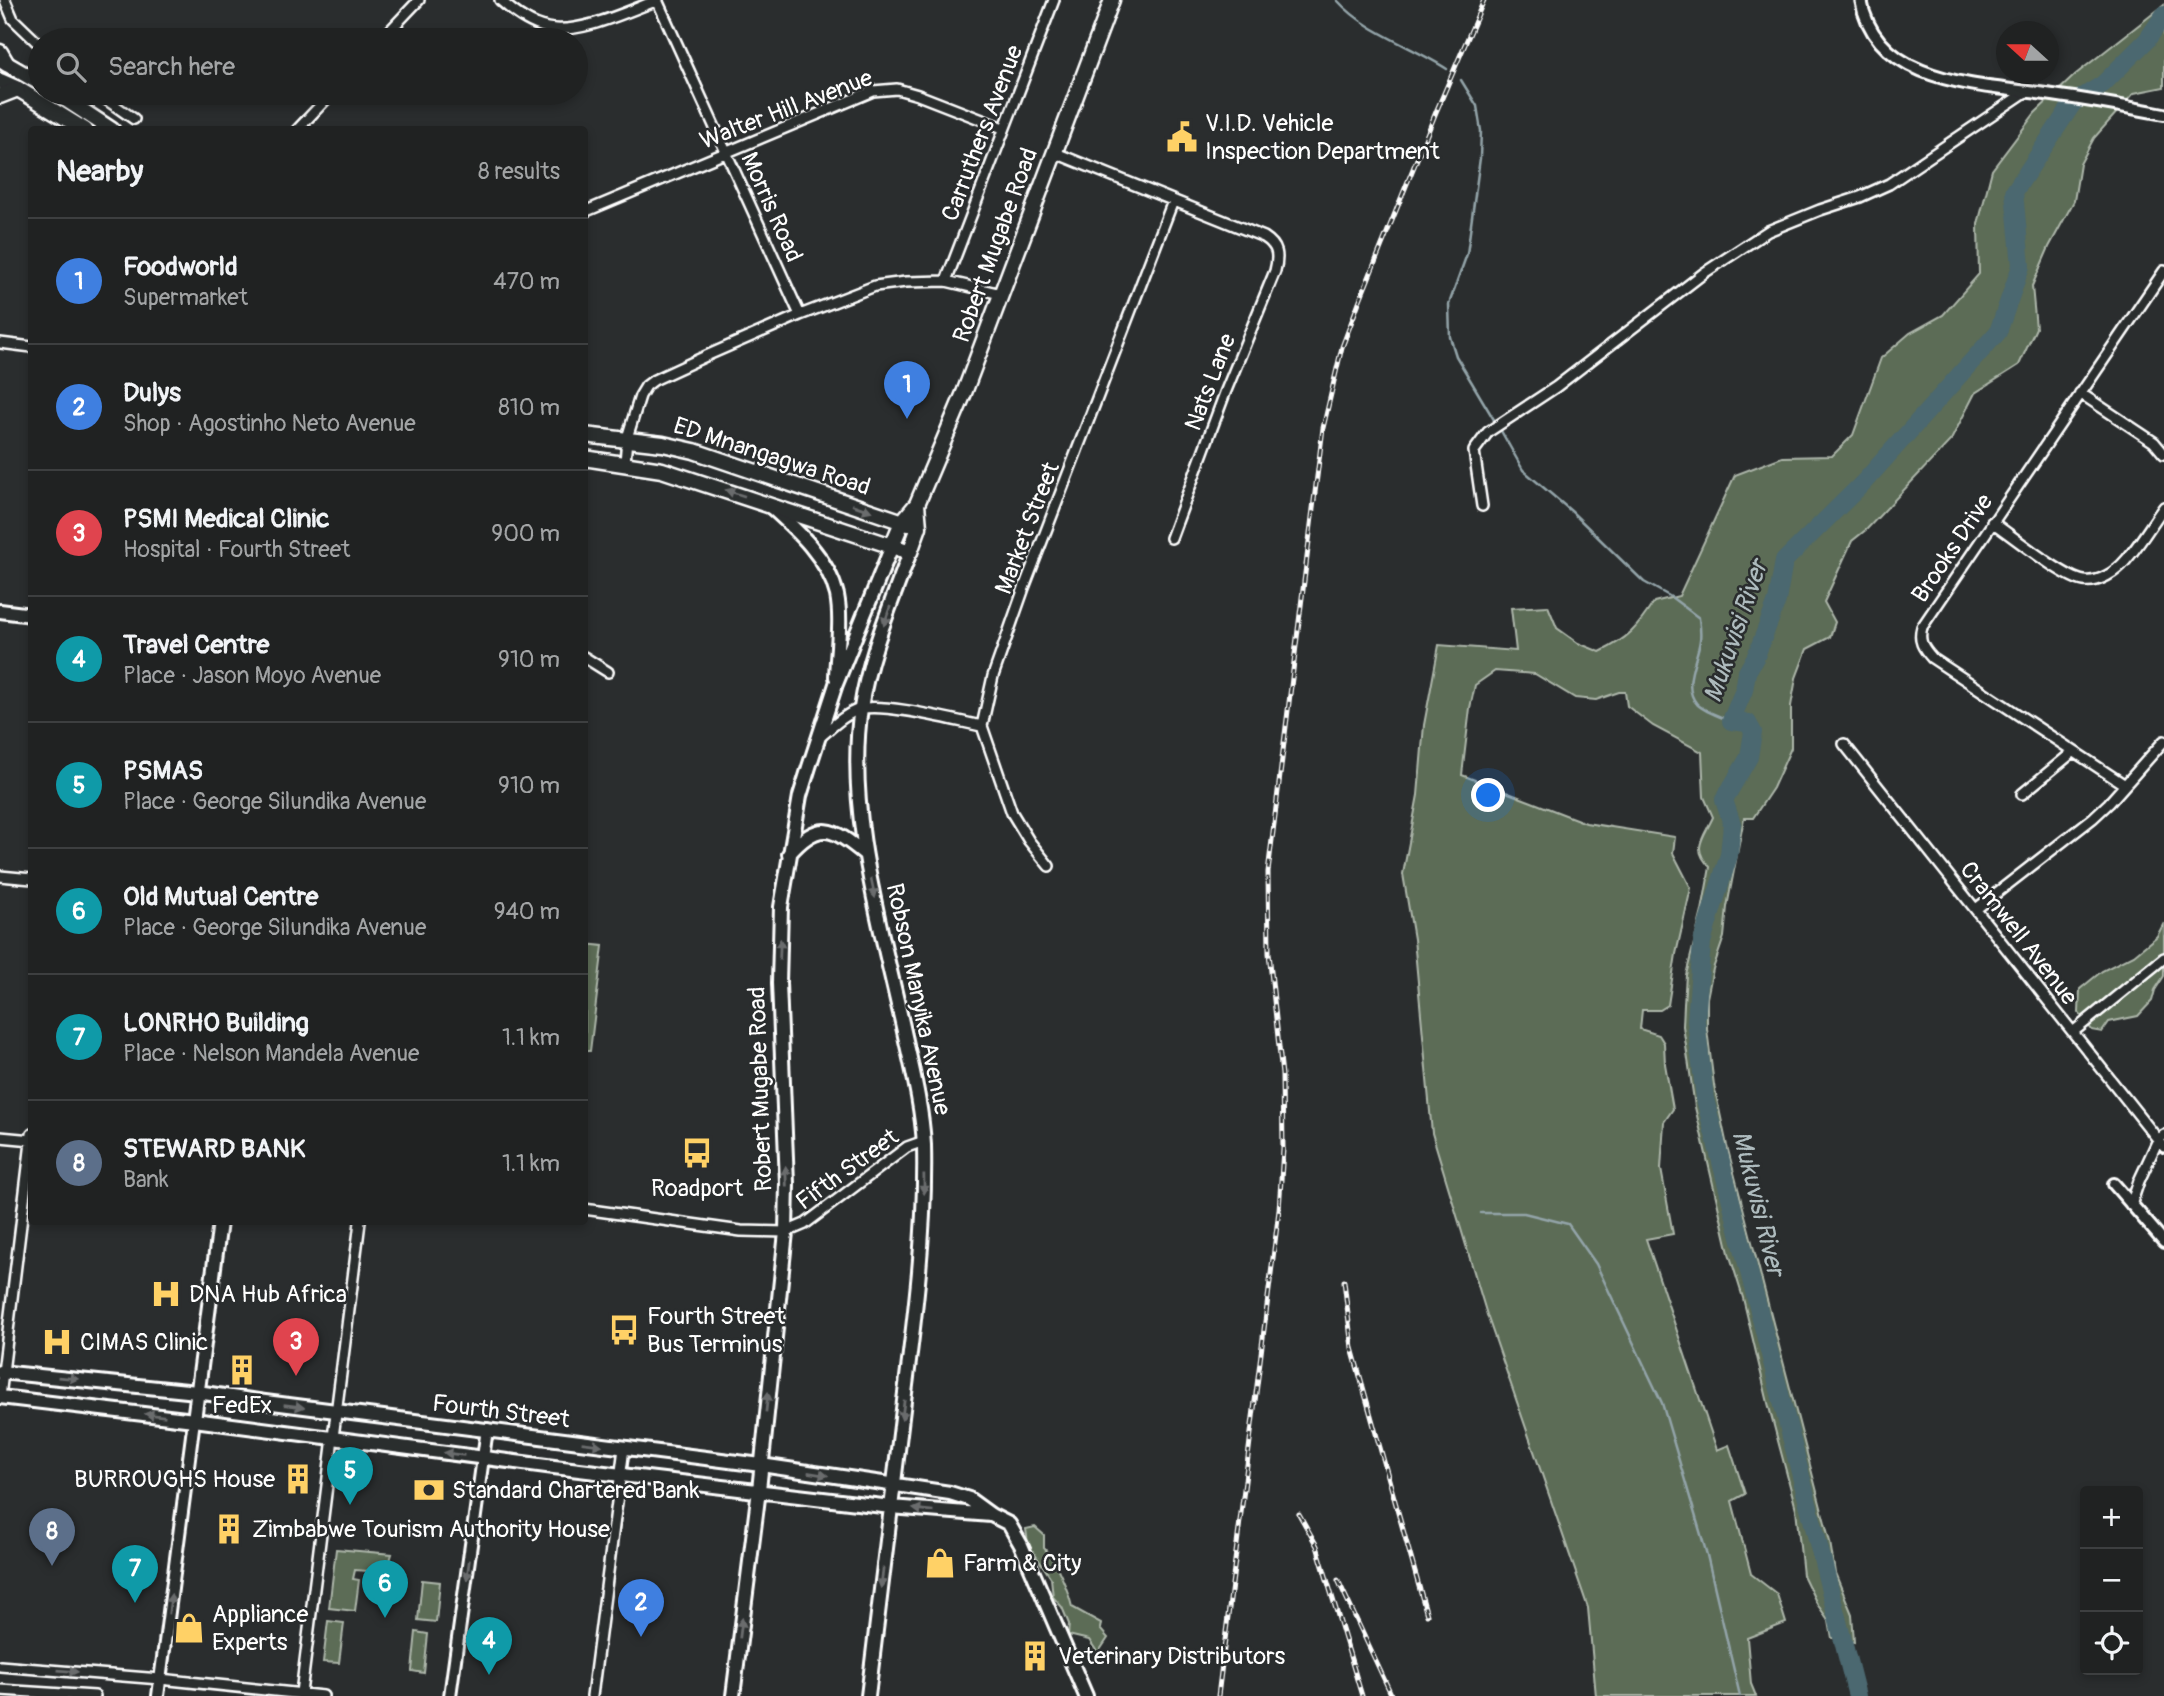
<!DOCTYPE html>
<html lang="en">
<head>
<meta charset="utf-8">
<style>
  body { margin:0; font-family:Pangolin,sans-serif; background:#282a2a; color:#f1f3f6 }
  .controls { position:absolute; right:21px; bottom:21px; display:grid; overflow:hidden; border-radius:7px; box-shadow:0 4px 10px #0003 }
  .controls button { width:63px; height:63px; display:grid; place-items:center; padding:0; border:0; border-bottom:2px solid #3d3f40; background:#202222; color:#f1f3f6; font:35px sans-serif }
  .compass { position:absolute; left:1996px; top:21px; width:63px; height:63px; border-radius:50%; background:#202222; box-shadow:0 4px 10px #0003; rotate:291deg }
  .you { position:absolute; left:1489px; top:796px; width:24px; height:24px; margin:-18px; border:5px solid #fff; border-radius:50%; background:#1a73e8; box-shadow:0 0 0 10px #1a73e833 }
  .badge { display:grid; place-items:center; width:46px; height:46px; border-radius:50%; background:#ffd166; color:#fff; font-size:23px; font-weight:700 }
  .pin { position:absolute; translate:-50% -58px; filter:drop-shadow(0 2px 4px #0008) }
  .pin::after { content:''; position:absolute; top:37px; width:24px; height:21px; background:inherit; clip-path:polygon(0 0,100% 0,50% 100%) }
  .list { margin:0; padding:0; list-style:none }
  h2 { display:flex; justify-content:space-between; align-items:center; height:91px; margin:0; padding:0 28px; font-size:30px }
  h2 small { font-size:23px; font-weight:400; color:#a2a4a5 }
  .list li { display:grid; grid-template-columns:46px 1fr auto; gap:21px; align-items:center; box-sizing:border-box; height:126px; padding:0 28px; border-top:2px solid #3d3f40 }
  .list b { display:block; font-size:26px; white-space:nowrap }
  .list p { margin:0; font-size:23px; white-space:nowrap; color:#a2a4a5 }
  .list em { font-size:23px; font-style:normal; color:#a2a4a5 }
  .icon { flex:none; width:38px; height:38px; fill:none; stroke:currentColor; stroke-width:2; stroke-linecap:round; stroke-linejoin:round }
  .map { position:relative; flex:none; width:2164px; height:1696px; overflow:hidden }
  .search { position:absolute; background:#202222; box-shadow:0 4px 10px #0003; left:28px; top:28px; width:560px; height:77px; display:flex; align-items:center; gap:18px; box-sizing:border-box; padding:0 24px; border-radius:38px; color:#a2a4a5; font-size:26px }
  .panel { position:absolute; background:#202222; box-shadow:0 4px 10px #0003; left:28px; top:126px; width:560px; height:1099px; border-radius:7px }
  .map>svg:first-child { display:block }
  .green { fill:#5b6c56; stroke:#adb6aa; stroke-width:2 }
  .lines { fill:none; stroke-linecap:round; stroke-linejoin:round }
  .stream { stroke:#93a4a9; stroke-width:2.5 }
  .river { stroke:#4b676f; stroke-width:18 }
  .minor-casing { stroke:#fff; stroke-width:14 }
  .tertiary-casing { stroke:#fff; stroke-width:16 }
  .secondary-casing { stroke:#fff; stroke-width:18 }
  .primary-casing { stroke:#fff; stroke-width:19 }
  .trunk-casing { stroke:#fff; stroke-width:19 }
  .minor { stroke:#2a2d2e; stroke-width:9 }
  .tertiary { stroke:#2a2d2e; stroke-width:10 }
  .secondary { stroke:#2a2d2e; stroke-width:12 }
  .primary { stroke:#2a2d2e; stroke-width:14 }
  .trunk { stroke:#2a2d2e; stroke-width:14 }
  .rail-casing { stroke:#fff; stroke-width:5 }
  .rail { stroke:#2a2d2e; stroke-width:2.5; stroke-dasharray:8; stroke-linecap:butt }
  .oneway { fill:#6a6c6d }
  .labels { text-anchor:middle; stroke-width:5; stroke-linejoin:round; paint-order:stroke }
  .street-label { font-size:24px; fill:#fff; stroke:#2a2d2e }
  .poi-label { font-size:24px; fill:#fff; stroke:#2a2d2e; text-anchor:start }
  .water-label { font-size:26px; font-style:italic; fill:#aebbbe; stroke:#2a2d2e }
</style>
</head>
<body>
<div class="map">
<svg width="2164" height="1696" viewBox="0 0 2164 1696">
  <rect width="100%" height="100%" fill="#2a2d2e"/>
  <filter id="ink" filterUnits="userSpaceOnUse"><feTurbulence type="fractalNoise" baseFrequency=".0143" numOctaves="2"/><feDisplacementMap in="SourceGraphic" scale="14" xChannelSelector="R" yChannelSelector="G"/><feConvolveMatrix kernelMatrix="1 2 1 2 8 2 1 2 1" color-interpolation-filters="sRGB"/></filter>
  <g filter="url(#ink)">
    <path class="green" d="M 2164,5 L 2164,87 L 2134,93 L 2094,138 L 2080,164 L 2074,201 L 2049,247 L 2032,286 L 2036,328 L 2019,365 L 1975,393 L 1951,440 L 1867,529 L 1852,541 L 1824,602 L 1835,622 L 1830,637 L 1807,649 L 1796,678 L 1791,706 L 1791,748 L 1773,788 L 1753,818 L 1744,818 L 1727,907 L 1724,937 L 1713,969 L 1707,998 L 1707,1029 L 1714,1085 L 1727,1146 L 1830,1542 L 1835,1573 L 1852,1614 L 1854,1642 L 1832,1638 L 1829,1621 L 1817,1604 L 1803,1575 L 1796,1509 L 1768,1403 L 1743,1298 L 1729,1253 L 1695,1107 L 1683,1026 L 1684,1004 L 1686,975 L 1702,911 L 1710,867 C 1691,848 1703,839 1713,817 L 1704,797 L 1702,752 L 1653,726 L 1627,706 L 1625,692 L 1619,692 L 1596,700 L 1575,698 L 1535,674 L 1495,671 L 1475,685 L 1470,708 L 1462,775 L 1586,823 L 1675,837 L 1673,853 L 1691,888 L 1676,954 L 1668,1005 L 1660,1010 L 1642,1010 L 1640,1029 L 1659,1035 L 1664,1043 L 1665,1064 L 1673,1109 L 1664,1122 L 1661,1169 L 1673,1234 L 1646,1239 L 1717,1450 L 1729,1445 L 1745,1494 L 1732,1501 L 1751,1574 L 1777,1594 L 1786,1623 L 1747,1638 L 1751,1684 L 1756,1696 L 1596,1696 L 1588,1608 L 1487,1315 L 1432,1133 L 1414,939 L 1403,874 L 1418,795 L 1424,725 L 1439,645 L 1516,651 L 1511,608 L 1548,606 L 1557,628 L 1578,643 L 1600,652 C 1629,638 1637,628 1654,602 L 1679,596 L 1735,475 L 1782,457 L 1832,456 L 1853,435 L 1881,358 L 1910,333 L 1943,315 L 1979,274 L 1978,224 L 1992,170 L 2035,113 L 2076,74 Z
      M 2164,923 L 2164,976 L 2155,990 L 2152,1001 L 2138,1016 L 2109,1022 L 2102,1032 L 2092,1030 L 2079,1013 L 2080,989 L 2102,971 L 2134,955 L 2157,936 Z
      M 585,944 L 603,946 L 590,1051 L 585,1051 Z
      M 1035,1527 L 1044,1535 L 1044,1548 C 1056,1560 1068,1590 1072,1607 L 1101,1623 L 1100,1629 L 1108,1638 L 1098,1653 L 1089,1640 L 1068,1635 L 1069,1624 L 1062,1607 L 1053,1597 L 1051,1578 L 1028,1544 L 1026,1529 Z
      M 336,1549 L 392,1554 L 389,1564 L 381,1572 L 355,1570 L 353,1579 L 359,1580 L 355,1611 L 329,1608 Z
      M 422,1580 L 440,1582 L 436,1622 L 418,1620 Z
      M 328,1621 L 344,1623 L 339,1663 L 323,1662 Z
      M 416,1632 L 428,1634 L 424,1673 L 412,1671 Z"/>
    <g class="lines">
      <path class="stream" d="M 1337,0 C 1367,33 1410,45 1447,69
        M 1461,80 L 1477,106 L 1481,131 L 1480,158 L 1467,254 L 1449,304 L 1450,337 L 1456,356 L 1496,423
        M 1500,429 L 1523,470 L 1571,511 L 1644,582 L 1671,597 L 1699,618 C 1700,625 1701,633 1700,640 C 1698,659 1681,686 1697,704 C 1705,712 1721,717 1731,721
        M 1481,1213 L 1524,1213 L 1568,1224 L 1596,1264 L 1662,1403 L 1707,1555 L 1740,1696"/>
      <path class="river" d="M 1857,1696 L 1705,1099 L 1696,1021 L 1702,942 L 1729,855 L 1732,824 L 1724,800 L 1749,757 L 1753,732 L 1748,723 L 1731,721 L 1744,690 L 1747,672 L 1756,656 L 1777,601 L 1784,561 L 1864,482 L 1998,332 L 2021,266 L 2014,192 L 2073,103 L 2103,84 L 2147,40 L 2164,15"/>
      <g class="minor-casing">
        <path id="minor" d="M 5,0 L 13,19 L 40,45
          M 500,0 C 513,12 530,24 547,28 C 579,35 628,11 658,0
          M 657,0 L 800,315
          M 381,40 L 419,0
          M 97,93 L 134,119
          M 297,130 L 332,93
          M 1053,152 L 1264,237 C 1278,246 1279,255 1275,271 L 1225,393 L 1171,538
          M 584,212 L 873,91 L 897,89 L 918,95 L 1003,128
          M 946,281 L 1054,0
          M 0,343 L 32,347
          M 2080,393 L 2154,442 L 2164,454
          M 625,463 L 627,438 L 640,396 L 646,386 L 654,380 L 706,356 L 800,315 L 875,286 L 906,282 L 946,281 L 1001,294
          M 1482,506 L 1474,451 L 1488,432 L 1556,387 L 1704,273 L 1768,231 L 1820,210 L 1860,197 L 1889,184 L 2027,91
          M 1992,522 C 2011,535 2064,578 2084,581 C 2099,583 2116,572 2126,560 C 2140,544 2151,525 2164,507
          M 584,657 L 608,672
          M 820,737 C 832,727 845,714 860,709 C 883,702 956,721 982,726
          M 1844,744 L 2164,1147
          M 2125,785 L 1932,658 C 1923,648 1918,641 1922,627 L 2164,271
          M 2022,794 L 2073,752
          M 1049,866 L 1029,841 L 1012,813 L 982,726 L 993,676 L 1024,588 L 1173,201
          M 0,876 L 32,879
          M 1976,909 L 2093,818 L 2109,803 L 2164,741
          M 2073,1032 L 2164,958
          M 0,1137 L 32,1140
          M 2131,1205 L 2139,1181 L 2158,1140 L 2164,1135
          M 584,1209 L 741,1231 L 786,1232 L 805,1224 L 907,1147 L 924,1141
          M 0,1397 L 32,1134
          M 0,1666 L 160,1679 L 323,1696
          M 0,1690 L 95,1696
          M 301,1693 L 360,1222
          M 592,1696 L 624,1448"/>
      </g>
      <g class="tertiary-casing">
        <path id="tertiary" d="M 1861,0 C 1876,87 1986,85 2053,95 C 2090,100 2127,107 2164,114
          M 2114,1184 L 2164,1242
          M 158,1696 L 194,1420
          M 450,1696 L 487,1429"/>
      </g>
      <g class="secondary-casing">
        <path id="secondary" d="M 770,506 C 797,530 828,558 837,595 C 842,621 837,650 836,677
          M 0,611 L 32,615
          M 789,854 C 819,820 832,827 865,854
          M 0,1372 L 197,1392 L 265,1402 L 761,1465 L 950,1493 L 969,1499 L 991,1515 L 1009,1524 L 1021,1545 L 1086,1696
          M 0,1397 L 194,1420 L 554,1467 L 891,1507 L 991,1515
          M 194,1420 L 220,1222
          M 733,1696 L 759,1490 L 786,1232 L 787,1183 L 779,983 L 781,907 L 800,796 L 809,767 L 836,684 L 892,546
          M 868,1696 C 880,1597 892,1499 904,1401 C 915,1316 926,1230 924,1145 C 922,1108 913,1072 905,1036 C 883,933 845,813 861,708 C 869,654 892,602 910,552"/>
      </g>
      <g class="primary-casing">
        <path id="primary" d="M 0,60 L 40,83
          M 0,81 L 18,89 L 85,130
          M 56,93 L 112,130
          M 584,435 L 663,444 L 694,451 L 909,524
          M 584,458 L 662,470 L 910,552 L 919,527 L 917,504
          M 892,546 L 902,522 L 917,504 L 964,393 L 1112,0"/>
      </g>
      <g class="trunk-casing">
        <path id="trunk" d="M 0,52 L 7,64
          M 0,96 L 18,89"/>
      </g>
      <use href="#minor" class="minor"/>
      <use href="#tertiary" class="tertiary"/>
      <use href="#secondary" class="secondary"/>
      <use href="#primary" class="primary"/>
      <use href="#trunk" class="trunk"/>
      <g class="rail-casing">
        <path id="rail" d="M 1344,1281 L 1352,1348 L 1427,1615
          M 1299,1514 L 1317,1546 L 1362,1696
          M 1338,1580 L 1392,1696
          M 1218,1696 L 1279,1210 L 1283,1149 L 1282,1075 L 1269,953 L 1268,872 L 1323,428 L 1342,347 L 1359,302 L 1436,112 L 1484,0"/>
      </g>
      <use href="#rail" class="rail"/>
    </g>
    <defs><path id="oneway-solid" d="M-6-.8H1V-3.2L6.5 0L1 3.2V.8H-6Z" transform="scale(1.75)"/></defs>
    <g class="oneway">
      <use href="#oneway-solid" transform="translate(735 493) rotate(-162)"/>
      <use href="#oneway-solid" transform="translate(862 508) rotate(19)"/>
      <use href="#oneway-solid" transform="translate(887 616) rotate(109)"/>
      <use href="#oneway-solid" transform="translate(873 888) rotate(78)"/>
      <use href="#oneway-solid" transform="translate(780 949) rotate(-88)"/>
      <use href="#oneway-solid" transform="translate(786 1176) rotate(-92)"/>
      <use href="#oneway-solid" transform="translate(924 1184) rotate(89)"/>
      <use href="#oneway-solid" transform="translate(68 1378) rotate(5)"/>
      <use href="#oneway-solid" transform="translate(767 1402) rotate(-84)"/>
      <use href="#oneway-solid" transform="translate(294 1406) rotate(7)"/>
      <use href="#oneway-solid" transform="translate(903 1410) rotate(97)"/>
      <use href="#oneway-solid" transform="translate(155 1415) rotate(-173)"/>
      <use href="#oneway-solid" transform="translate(592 1444) rotate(7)"/>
      <use href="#oneway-solid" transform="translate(454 1454) rotate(-173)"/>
      <use href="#oneway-solid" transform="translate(818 1474) rotate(9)"/>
      <use href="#oneway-solid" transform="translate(923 1510) rotate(-174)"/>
      <use href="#oneway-solid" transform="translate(468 1570) rotate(98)"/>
      <use href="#oneway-solid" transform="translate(882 1578) rotate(97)"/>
      <use href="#oneway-solid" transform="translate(170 1604) rotate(-83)"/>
      <use href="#oneway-solid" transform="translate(741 1628) rotate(-83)"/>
      <use href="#oneway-solid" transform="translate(68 1671) rotate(5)"/>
    </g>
  </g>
  <defs>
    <g id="civic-bare" transform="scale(2.415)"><path d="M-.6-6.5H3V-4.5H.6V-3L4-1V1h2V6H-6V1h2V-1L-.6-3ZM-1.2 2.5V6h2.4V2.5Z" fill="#ffd166" stroke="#2a2d2e" stroke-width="2.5" paint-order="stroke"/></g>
    <g id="bus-bare" transform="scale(2.415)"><path d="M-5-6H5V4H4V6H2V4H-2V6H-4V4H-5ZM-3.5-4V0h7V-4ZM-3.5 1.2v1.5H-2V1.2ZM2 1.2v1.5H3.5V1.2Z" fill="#ffd166" stroke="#2a2d2e" stroke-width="2.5" paint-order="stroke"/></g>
    <g id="hospital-bare" transform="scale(2.415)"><path d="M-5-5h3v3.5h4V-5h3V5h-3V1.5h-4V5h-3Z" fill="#ffd166" stroke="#2a2d2e" stroke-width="2.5" paint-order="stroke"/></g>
    <g id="building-bare" transform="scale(2.415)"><path d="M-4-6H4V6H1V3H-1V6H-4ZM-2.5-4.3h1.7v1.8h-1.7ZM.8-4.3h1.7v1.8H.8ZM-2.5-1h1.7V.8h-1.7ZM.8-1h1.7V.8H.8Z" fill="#ffd166" stroke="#2a2d2e" stroke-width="2.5" paint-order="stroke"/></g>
    <g id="bank-bare" transform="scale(2.415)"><path d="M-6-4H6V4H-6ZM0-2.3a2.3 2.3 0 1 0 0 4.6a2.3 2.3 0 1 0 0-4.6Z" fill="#ffd166" stroke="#2a2d2e" stroke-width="2.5" paint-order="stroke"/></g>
    <g id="shop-bare" transform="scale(2.415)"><path d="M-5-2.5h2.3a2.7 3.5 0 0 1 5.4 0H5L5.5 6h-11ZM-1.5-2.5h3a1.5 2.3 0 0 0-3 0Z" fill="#ffd166" stroke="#2a2d2e" stroke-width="2.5" paint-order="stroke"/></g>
  </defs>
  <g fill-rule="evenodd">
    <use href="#civic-bare" x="1182" y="137"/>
    <use href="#bus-bare" x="697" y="1153"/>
    <use href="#hospital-bare" x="166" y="1294"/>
    <use href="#bus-bare" x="624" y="1330"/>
    <use href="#hospital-bare" x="57" y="1342"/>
    <use href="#building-bare" x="242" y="1370"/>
    <use href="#building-bare" x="298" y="1479"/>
    <use href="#bank-bare" x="429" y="1490"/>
    <use href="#building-bare" x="229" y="1529"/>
    <use href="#shop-bare" x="940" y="1563"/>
    <use href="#shop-bare" x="189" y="1628"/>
    <use href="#building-bare" x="1035" y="1656"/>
  </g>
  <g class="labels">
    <g class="street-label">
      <text transform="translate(786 109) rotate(-21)" y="8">Walter Hill Avenue</text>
      <text transform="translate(982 133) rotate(-69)" y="8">Carruthers Avenue</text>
      <text transform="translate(772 207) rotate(66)" y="8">Morris Road</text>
      <text transform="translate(995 245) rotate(-70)" y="8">Robert Mugabe Road</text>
      <text transform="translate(1210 382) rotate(-69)" y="8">Nats Lane</text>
      <text transform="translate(772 456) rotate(18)" y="8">ED Mnangagwa Road</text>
      <text transform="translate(1027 528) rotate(-69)" y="8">Market Street</text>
      <text transform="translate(1952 548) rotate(-56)" y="8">Brooks Drive</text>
      <text transform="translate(2019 933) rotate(52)" y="8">Cramwell Avenue</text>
      <text transform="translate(919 999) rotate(78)" y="8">Robson Manyika Avenue</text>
      <text transform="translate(760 1089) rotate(-92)" y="8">Robert Mugabe Road</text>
      <text transform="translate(847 1169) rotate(-36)" y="8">Fifth Street</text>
      <text transform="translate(501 1411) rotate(7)" y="8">Fourth Street</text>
    </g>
    <g class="poi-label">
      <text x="1205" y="131">V.I.D. Vehicle<tspan x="1205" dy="28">Inspection Department</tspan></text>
      <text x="697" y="1196" text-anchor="middle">Roadport</text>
      <text x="189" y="1302">DNA Hub Africa</text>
      <text x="647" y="1324">Fourth Street<tspan x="647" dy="28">Bus Terminus</tspan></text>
      <text x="80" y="1350">CIMAS Clinic</text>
      <text x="242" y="1413" text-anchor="middle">FedEx</text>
      <text x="275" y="1487" text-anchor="end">BURROUGHS House</text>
      <text x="452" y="1498">Standard Chartered Bank</text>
      <text x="252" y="1537">Zimbabwe Tourism Authority House</text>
      <text x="963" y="1571">Farm &amp; City</text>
      <text x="212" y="1622">Appliance<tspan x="212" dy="28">Experts</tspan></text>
      <text x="1058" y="1664">Veterinary Distributors</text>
    </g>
    <g class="water-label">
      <text transform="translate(1735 631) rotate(-71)" y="9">Mukuvisi River</text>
      <text transform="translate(1759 1203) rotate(76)" y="9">Mukuvisi River</text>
    </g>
  </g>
</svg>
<div class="controls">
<button>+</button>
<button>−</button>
<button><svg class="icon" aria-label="locate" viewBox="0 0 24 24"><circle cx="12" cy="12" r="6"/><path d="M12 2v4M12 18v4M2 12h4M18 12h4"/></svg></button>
</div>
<svg class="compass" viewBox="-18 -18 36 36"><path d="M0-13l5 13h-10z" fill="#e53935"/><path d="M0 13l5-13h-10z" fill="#a2a4a5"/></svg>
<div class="you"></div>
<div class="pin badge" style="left:907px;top:419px;background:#3f7fe0">1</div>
<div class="pin badge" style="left:641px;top:1637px;background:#3f7fe0">2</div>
<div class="pin badge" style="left:296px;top:1376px;background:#e0444e">3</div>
<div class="pin badge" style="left:489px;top:1675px;background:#0f9aa8">4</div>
<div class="pin badge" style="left:350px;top:1505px;background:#0f9aa8">5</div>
<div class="pin badge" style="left:385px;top:1618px;background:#0f9aa8">6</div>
<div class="pin badge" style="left:135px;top:1603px;background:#0f9aa8">7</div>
<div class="pin badge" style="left:52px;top:1566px;background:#5c6f8a">8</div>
<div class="search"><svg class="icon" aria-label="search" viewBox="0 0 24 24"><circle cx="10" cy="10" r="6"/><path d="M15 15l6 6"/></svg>Search here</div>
<section class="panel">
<h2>Nearby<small>8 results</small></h2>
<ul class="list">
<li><span class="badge" style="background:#3f7fe0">1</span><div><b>Foodworld</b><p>Supermarket</p></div><em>470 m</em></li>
<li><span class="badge" style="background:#3f7fe0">2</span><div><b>Dulys</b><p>Shop · Agostinho Neto Avenue</p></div><em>810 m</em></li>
<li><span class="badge" style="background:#e0444e">3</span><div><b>PSMI Medical Clinic</b><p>Hospital · Fourth Street</p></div><em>900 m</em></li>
<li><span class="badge" style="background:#0f9aa8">4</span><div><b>Travel Centre</b><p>Place · Jason Moyo Avenue</p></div><em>910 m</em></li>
<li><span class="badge" style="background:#0f9aa8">5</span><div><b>PSMAS</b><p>Place · George Silundika Avenue</p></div><em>910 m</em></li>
<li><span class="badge" style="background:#0f9aa8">6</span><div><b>Old Mutual Centre</b><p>Place · George Silundika Avenue</p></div><em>940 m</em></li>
<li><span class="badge" style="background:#0f9aa8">7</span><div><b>LONRHO Building</b><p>Place · Nelson Mandela Avenue</p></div><em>1.1 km</em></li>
<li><span class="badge" style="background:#5c6f8a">8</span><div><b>STEWARD BANK</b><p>Bank</p></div><em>1.1 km</em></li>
</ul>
</section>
</div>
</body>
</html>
